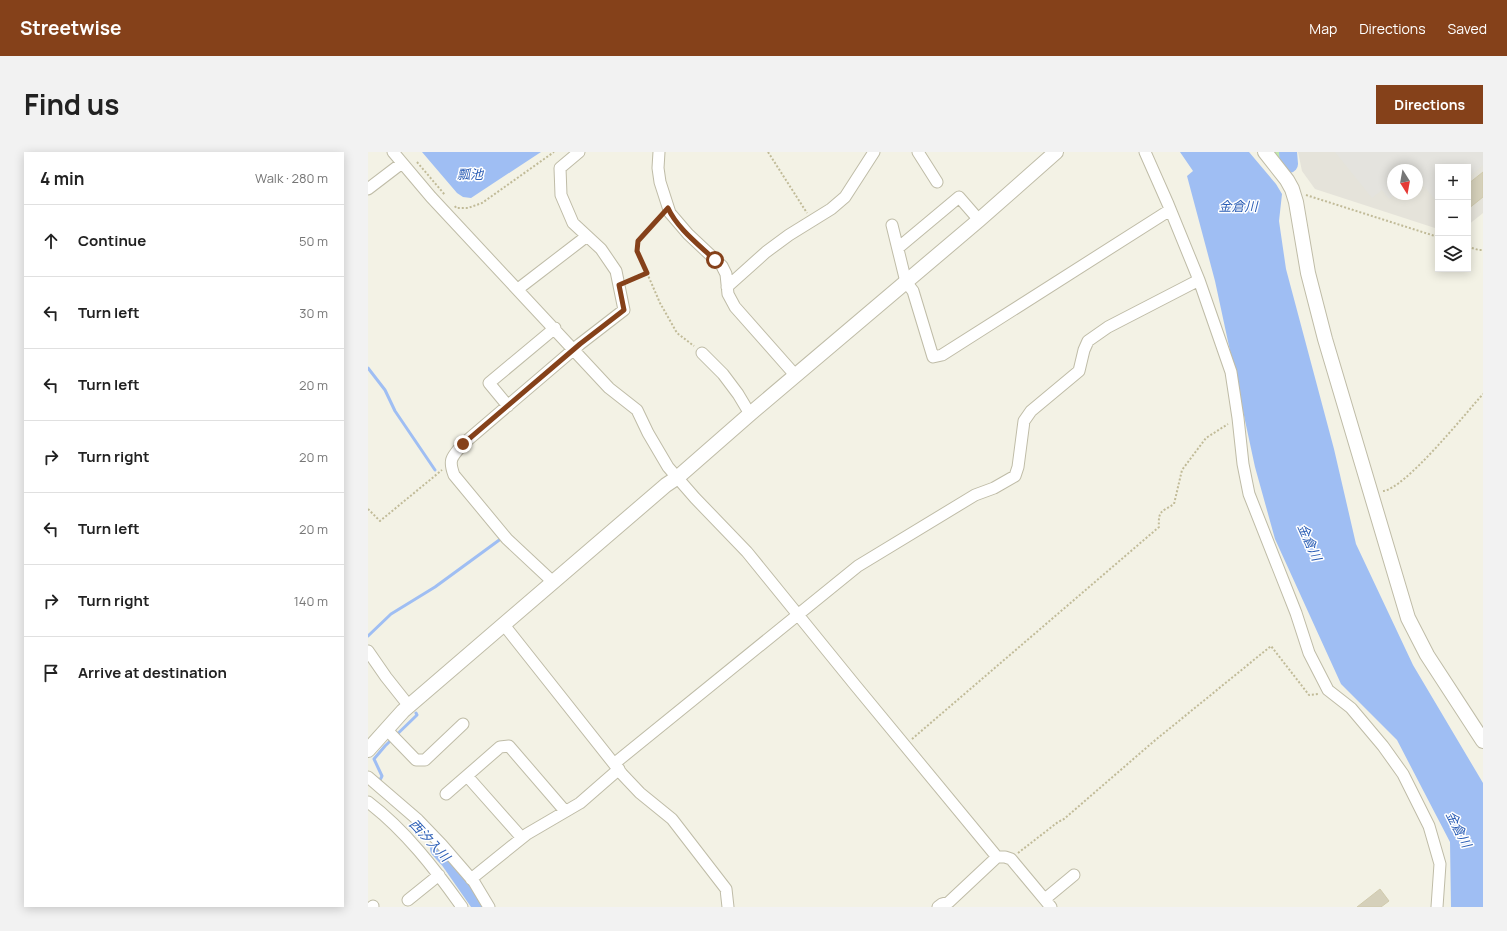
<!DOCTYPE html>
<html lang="en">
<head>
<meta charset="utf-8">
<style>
  body { margin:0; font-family:Manrope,"Noto Sans JP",sans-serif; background:#f2f2f2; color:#222 }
  .controls { position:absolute; right:12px; top:12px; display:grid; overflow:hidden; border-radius:0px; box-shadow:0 2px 10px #0003 }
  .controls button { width:36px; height:36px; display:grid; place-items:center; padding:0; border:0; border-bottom:1px solid #e0e0e0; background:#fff; color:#222; font:20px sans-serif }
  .compass { position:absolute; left:1019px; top:12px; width:36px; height:36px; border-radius:50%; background:#fff; box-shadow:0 2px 10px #0003; rotate:169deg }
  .stop { position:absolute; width:12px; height:12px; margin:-9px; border:3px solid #85411a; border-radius:50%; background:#fff }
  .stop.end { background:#85411a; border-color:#fff; box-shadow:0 1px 4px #0008 }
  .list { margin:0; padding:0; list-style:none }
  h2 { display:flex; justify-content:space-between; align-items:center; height:52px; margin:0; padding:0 16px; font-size:17px }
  h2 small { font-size:13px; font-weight:400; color:#767676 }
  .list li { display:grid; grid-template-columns:26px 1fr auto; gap:12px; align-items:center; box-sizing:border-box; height:72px; padding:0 16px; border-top:1px solid #e0e0e0 }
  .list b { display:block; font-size:15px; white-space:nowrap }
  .list em { font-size:13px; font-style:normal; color:#767676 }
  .icon { flex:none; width:22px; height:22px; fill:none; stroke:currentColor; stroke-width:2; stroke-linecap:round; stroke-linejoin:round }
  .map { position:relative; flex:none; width:1115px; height:755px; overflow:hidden; border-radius:0px }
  header { display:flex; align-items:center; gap:24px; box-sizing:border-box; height:56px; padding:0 20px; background:#85411a; color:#fff }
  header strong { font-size:19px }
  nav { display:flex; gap:22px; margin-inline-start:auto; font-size:14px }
  .intro { display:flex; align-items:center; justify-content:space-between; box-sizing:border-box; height:96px; padding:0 24px }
  h1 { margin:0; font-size:28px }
  .button { padding:10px 18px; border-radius:0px; background:#85411a; color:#fff; font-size:14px; font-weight:700 }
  main { display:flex; gap:24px; padding:0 24px }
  aside { flex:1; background:#fff; border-radius:0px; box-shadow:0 2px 10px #0003 }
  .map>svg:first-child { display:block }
  .industrial { fill:#e5e3da; fill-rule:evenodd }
  .green { fill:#c1e9ac }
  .parking { fill:#e4e3de }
  .water { fill:#9fbef3 }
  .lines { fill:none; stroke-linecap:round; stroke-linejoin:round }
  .stream { stroke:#9fbef3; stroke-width:3 }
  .river { stroke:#9fbef3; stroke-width:18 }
  .building { fill:#d5d0ba; stroke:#d0caad }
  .minor-casing { stroke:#bfbca7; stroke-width:13 }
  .tertiary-casing { stroke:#bfbca7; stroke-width:16 }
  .path { stroke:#c1bb98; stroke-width:2; stroke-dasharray:2 2; stroke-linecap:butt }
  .minor { stroke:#fff; stroke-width:11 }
  .tertiary { stroke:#fff; stroke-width:14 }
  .route { stroke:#85411a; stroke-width:5 }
  .labels { text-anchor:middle; stroke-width:3; stroke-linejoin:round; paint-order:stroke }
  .water-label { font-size:13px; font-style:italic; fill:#2a5db5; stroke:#fff }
</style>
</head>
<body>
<header>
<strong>Streetwise</strong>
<nav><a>Map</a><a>Directions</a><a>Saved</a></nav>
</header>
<div class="intro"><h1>Find us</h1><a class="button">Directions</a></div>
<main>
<aside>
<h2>4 min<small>Walk · 280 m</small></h2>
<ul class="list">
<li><svg class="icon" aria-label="ahead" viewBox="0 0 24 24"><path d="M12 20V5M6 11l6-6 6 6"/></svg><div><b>Continue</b></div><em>50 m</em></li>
<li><svg class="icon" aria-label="left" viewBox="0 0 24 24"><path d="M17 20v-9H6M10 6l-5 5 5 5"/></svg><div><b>Turn left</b></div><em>30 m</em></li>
<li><svg class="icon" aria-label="left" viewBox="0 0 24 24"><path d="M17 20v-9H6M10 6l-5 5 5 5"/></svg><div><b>Turn left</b></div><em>20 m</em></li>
<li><svg class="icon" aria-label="right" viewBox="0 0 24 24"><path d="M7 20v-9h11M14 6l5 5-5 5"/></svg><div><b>Turn right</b></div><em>20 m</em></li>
<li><svg class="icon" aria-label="left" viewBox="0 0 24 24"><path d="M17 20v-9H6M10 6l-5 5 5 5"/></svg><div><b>Turn left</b></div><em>20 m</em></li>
<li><svg class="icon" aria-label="right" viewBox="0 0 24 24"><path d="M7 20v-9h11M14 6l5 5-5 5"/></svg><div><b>Turn right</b></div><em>140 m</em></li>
<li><svg class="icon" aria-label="arrive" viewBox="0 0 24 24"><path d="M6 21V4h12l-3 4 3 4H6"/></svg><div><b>Arrive at destination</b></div></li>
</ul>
</aside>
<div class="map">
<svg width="1115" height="755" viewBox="0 0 1115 755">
  <rect width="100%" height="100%" fill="#f3f2e5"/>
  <path class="industrial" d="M 930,0 L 1115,0 L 1115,61 L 1100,73 L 1100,15 L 1070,15 L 1070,77 L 947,37 L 934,19 ZM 1025,18 L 1049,18 L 1049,42 L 1025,42 Z"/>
  <path class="green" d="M 904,0 L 917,0 L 919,9 L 916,14 Z"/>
  <path class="parking" d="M 967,0 L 1115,0 L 1115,13 L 1100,26 L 1100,15 L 1070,15 L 1069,50 L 1049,26 L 1049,18 L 1025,18 L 1025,42 L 1028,42 L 1021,47 L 1014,38 L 1004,46 Z"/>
  <path class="water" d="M 54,0 L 173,0 L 103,46 L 95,45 L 89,41 Z
    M 812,0 L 881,0 L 908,32 L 914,42 L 911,69 L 918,117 L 966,297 L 988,392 L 1045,513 L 1115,631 L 1115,755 L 1083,755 L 1082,690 L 1029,588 L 973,532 L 907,387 L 887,315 L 847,129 L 819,24 L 825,19 Z"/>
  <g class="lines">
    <path class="stream" d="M 0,216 L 17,238 L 27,259 L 67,318
      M 0,484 L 23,462 L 67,435 L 134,386
      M 12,628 L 14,624 L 6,607 L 17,594 L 49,563 L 48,561"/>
    <path class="river" d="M 920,0 L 921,12
      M 71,697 L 82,709 L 114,755"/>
  </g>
  <path class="building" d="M 1115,20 L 1115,45 L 1100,57 L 1100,32 Z
    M 1012,737 L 1021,749 L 1013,755 L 989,755 Z"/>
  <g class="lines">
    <g class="minor-casing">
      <path id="minor" d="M 25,0 L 63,45 L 241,236 L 269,258 L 280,281 L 300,315 L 327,346 L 379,400 L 487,533 L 629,705 L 637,705 L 643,707 L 683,755
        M 291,0 L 290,16 L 292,30 L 302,61 L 320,82 L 354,114 L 358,122 L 360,142 L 367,155 L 428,224
        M 550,0 L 569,30
        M 777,0 L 800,52 L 831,128 L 863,220 L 870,266 L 875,312 L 881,342 L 928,461 L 941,501 L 960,538 L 983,556 L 1015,594 L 1035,622 L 1061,674 L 1072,712 L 1069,755
        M 0,37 L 34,11
        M 524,73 L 538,130 L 545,139 L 565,205 L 574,203 L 802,58
        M 530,96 L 591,45 L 611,68
        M 359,135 L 398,100 L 421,83 L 463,57 L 477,45 L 506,0
        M 150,137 L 219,84
        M 334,201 L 355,222 L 370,242 L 382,262
        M 140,254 L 121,231 L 187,176
        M 185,430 L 139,387 L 86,323 C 80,307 84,305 95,292 L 212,192 L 256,158 L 248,119 L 233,97 L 205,71 L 193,43 L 192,16 L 211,0
        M 136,473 L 254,622 L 272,641 L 304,667 L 358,737 L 360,755
        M 0,499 L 18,525 L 41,554
        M 18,577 L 48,608 L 57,608 L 95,572
        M 247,611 L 490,414 L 607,343 L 626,336 L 647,324 L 650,315 L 656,269 L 663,259 L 711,219 L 716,198 L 720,189 L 740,175 L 831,128
        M 99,624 L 154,686
        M 0,625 L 50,668 L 74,693 L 106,730 L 121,755
        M 78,642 L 132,595 L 141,594 L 197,659
        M 0,650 C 37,678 67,717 94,755
        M 103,727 L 159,682 L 212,651 L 251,617
        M 677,747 L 706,723
        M 40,748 L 71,723
        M 4,755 L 5,754
        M 570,755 L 574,752 L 581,750 L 629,705"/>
    </g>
    <g class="tertiary-casing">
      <path id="tertiary" d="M 897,0 L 919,28 L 924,37 L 928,50 L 940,121 L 957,187 L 1040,466 L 1059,503 L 1115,589
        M 0,598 L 35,559 L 298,333 L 310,325 L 382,262 L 611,68 L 688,0"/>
    </g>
    <path class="path" d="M 400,0 L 439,61
      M 49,10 L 77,43
      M 938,43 L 1070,85
      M 87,54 L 88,56 L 100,56 L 114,51 L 186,0
      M 1100,95 L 1111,98 L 1115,98
      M 279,121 L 292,151 L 309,181 L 326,194
      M 259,129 L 279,121 L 269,99 L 270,89 L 293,63
      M 1015,339 C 1037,337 1097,262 1115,242
      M 0,357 L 12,369 L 74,318
      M 544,587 L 791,375 C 790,359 793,360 806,352 L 814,318 L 838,286 L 860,272
      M 650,701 L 690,670 L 696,667 L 785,590 L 903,494 L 941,543 L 951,542"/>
    <use href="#minor" class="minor"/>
    <use href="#tertiary" class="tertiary"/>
  </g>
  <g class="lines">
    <path class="route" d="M 95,292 L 212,192 L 256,158 L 251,133 L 279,121 L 269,99 L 270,89 L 300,56 C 309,76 330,92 347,108"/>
  </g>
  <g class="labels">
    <g class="water-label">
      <text x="102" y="27">瓢池</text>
      <text x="870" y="59">金倉川</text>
      <text transform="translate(942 390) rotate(66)" y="5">金倉川</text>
      <text transform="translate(1091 677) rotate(63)" y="5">金倉川</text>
      <text transform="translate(62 688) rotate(47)" y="5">西汐入川</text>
    </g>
  </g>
</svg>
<div class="controls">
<button>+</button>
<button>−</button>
<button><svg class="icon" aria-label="layers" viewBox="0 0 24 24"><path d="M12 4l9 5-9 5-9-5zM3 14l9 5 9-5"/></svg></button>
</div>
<svg class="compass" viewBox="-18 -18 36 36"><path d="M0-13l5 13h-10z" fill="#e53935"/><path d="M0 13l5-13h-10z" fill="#767676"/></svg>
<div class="stop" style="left:347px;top:108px"></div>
<div class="stop end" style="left:95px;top:292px"></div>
</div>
</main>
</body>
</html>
